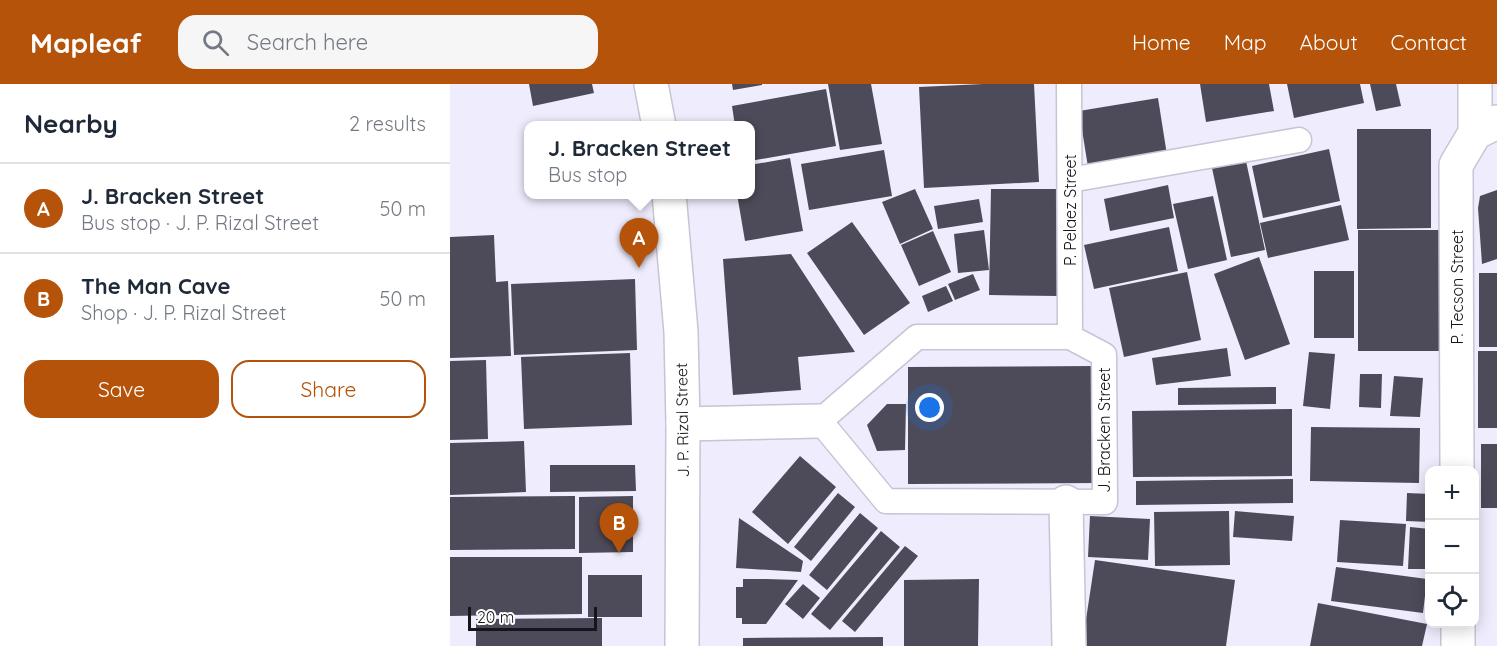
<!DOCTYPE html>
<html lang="en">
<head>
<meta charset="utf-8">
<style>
  body { margin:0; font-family:Quicksand,sans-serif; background:#f6f6f7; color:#1f2937 }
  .controls { position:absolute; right:18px; bottom:18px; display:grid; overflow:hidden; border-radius:12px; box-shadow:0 3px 15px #0003 }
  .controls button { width:54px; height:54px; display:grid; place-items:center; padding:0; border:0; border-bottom:2px solid #e0e1e3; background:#fff; color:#1f2937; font:30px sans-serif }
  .scale { position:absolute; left:18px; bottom:15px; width:129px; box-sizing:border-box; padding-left:6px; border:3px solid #16151b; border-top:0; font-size:16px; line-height:21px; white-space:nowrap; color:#16151b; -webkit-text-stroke:4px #fff; paint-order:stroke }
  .you { position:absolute; left:480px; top:324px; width:21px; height:21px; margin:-15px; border:4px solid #fff; border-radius:50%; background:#1a73e8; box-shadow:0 0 0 9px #1a73e833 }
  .badge { display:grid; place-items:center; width:39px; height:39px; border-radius:50%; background:#b45309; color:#fff; font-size:20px; font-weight:700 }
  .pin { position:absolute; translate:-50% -50px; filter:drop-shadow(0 2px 3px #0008) }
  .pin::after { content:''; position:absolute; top:32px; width:21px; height:18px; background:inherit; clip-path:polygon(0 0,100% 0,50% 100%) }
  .popup { position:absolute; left:74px; top:37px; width:231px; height:78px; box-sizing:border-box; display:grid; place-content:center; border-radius:12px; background:#fff; filter:drop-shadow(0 2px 4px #0005); font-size:20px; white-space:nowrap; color:#747a83 }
  .popup b { font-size:22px; color:#1f2937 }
  .popup::after { content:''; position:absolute; left:50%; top:100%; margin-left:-12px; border:12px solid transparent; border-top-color:#fff }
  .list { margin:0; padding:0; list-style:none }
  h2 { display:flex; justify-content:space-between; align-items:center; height:78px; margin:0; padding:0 24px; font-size:26px }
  h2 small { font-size:20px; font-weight:400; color:#747a83 }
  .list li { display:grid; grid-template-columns:39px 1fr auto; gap:18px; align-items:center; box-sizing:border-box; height:90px; padding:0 24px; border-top:2px solid #e0e1e3 }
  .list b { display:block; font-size:22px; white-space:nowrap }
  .list p { margin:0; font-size:20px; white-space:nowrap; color:#747a83 }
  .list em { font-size:20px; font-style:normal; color:#747a83 }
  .actions { display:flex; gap:12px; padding:18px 24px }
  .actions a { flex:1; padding:14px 0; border:2px solid #b45309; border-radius:18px; text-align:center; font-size:21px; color:#b45309 }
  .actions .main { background:#b45309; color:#fff }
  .icon { flex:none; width:33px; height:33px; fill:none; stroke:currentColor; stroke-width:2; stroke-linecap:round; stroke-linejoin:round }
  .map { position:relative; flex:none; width:1047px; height:562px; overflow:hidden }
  header { display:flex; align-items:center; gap:36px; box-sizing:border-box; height:84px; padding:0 30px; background:#b45309; color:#fff }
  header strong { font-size:28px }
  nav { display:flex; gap:33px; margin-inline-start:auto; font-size:21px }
  .search { width:420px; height:54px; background:#f6f6f7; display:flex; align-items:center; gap:15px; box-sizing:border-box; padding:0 21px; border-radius:18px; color:#747a83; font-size:22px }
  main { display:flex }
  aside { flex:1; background:#fff }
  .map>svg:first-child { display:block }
  .building { fill:#4d4b59 }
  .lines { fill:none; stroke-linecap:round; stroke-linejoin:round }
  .lane-casing { stroke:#c6c5d4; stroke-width:27 }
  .street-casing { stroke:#c6c5d4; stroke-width:36 }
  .secondary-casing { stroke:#c6c5d4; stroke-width:36 }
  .lane { stroke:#fff; stroke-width:24 }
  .street { stroke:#fff; stroke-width:33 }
  .secondary { stroke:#fff; stroke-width:33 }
  .labels { text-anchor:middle; stroke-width:6; stroke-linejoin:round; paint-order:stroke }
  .street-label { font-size:16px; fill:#16151b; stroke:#fff }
</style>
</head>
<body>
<header>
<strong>Mapleaf</strong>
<div class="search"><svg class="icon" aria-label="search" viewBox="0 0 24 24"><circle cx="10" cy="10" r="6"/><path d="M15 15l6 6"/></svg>Search here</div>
<nav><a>Home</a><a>Map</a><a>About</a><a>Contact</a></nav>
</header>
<main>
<aside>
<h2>Nearby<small>2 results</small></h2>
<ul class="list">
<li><span class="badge">A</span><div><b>J. Bracken Street</b><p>Bus stop · J. P. Rizal Street</p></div><em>50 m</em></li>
<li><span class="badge">B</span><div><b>The Man Cave</b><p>Shop · J. P. Rizal Street</p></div><em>50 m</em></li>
</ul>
<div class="actions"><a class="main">Save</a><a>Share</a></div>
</aside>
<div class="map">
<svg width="1047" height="562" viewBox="0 0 1047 562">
  <rect width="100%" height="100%" fill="#eeecfd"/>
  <path class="building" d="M 79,0 L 142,0 L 144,9 L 83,22 Z
    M 282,0 L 312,0 L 312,1 L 283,6 Z
    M 378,0 L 421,0 L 432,60 L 390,66 Z
    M 533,0 L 584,0 L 589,98 L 474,104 L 469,3 Z
    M 750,0 L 819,0 L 824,27 L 756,38 Z
    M 837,0 L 910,0 L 914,19 L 844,34 Z
    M 920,0 L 946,0 L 951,22 L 926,27 Z
    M 376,5 L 386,62 L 300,77 L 300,42 L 285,42 L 282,22 Z
    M 708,14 L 717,71 L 638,83 L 629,27 Z
    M 907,45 L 981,45 L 981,144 L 907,145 Z
    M 879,65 L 890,117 L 813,134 L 802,82 Z
    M 434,66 L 442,112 L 359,126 L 351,80 Z
    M 340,74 L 353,147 L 295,157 L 287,110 L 300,110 L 300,81 Z
    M 796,77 L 815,166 L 781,173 L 762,84 Z
    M 718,101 L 724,134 L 660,147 L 654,115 Z
    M 465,105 L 483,145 L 450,160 L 432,118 Z
    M 541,105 L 610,105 L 608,212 L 539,211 Z
    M 1047,106 L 1047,175 L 1032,180 L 1028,124 L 1030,112 Z
    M 763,112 L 777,176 L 738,185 L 723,120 Z
    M 529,115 L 533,138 L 488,145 L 484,122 Z
    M 891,121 L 899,156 L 818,174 L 810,139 Z
    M 402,138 L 460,219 L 414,251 L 357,169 Z
    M 719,143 L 728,187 L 644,205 L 634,161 Z
    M 534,146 L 539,186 L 508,189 L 504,150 Z
    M 908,146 L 989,146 L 989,267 L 908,267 Z
    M 483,147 L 501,188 L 469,202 L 451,161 Z
    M 44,151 L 46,198 L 58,197 L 61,272 L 0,274 L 0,153 Z
    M 341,170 L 405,268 L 348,273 L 351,306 L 283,311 L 273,175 Z
    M 809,173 L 840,260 L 795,276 L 764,190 Z
    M 864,187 L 904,187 L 904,254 L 864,254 Z
    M 737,188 L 751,256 L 674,273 L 659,204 Z
    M 1029,189 L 1047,189 L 1047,263 L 1029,263 Z
    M 523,190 L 530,206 L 505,216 L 498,200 Z
    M 185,195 L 187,266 L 64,271 L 61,200 Z
    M 496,202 L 503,217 L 478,228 L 472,212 Z
    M 777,264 L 781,292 L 706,301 L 702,274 Z
    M 1028,267 L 1047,267 L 1047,344 L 1028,344 Z
    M 859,268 L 885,270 L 880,325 L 853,322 Z
    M 180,269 L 182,341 L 74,345 L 71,273 Z
    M 36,276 L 38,355 L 0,356 L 0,277 Z
    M 648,282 L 648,399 L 458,400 L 458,283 Z
    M 910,290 L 932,290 L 931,324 L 909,323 Z
    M 944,292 L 973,294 L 970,333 L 940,332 Z
    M 826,303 L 826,320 L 728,321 L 728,304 Z
    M 437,320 L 456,320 L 455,366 L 427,367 L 417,341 Z
    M 842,325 L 842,392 L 683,393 L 682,327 Z
    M 861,343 L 970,344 L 969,399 L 860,397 Z
    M 74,357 L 76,408 L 0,411 L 0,359 Z
    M 1031,360 L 1047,360 L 1047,424 L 1031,424 Z
    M 350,372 L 386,403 L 338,460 L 302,428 Z
    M 100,381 L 185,381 L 186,407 L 100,408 Z
    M 843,395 L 843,419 L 686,421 L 686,397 Z
    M 388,409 L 405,423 L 361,477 L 344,463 Z
    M 957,409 L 980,410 L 980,438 L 956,437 Z
    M 125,412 L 125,465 L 0,466 L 0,413 Z
    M 183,412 L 183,468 L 129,469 L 129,413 Z
    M 779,427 L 780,481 L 705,482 L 704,428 Z
    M 785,427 L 844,432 L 842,457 L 783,453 Z
    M 410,429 L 428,444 L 377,506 L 359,491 Z
    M 640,432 L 700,435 L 698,476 L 638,473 Z
    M 289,434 L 353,477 L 351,488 L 286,484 Z
    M 890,436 L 956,440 L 953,482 L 887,478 Z
    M 960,443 L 980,445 L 980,485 L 958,485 Z
    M 431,447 L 450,463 L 380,546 L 361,530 Z
    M 455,462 L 468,472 L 405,548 L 392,537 Z
    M 0,473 L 132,473 L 132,530 L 0,532 Z
    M 645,476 L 785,496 L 776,562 L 632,562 Z
    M 886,483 L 977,495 L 973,529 L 881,517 Z
    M 138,491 L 192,491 L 192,533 L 138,533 Z
    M 293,495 L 316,495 L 348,496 L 316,540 L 292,540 L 292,534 L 286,534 L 286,503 L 293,503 Z
    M 529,495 L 528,562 L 454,562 L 454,496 Z
    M 353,500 L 370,514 L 353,535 L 335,520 Z
    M 868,519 L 977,540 L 972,562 L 860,562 Z
    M 152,534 L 152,562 L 26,562 L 26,535 Z
    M 433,553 L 433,562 L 293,562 L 293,554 Z"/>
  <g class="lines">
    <g class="lane-casing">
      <path id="lane" d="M 619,0 L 620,253
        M 620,96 L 849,56
        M 467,253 L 620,253 L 654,271 L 655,418 L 436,417 L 370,337 Z"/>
    </g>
    <g class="street-casing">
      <path id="street" d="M 1025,49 L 1025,0
        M 233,340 L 370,337
        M 1007,386 L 1006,81 L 1025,49 L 1047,38
        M 616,418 L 619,562
        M 1008,540 L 1008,562"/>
    </g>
    <g class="secondary-casing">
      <path id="secondary" d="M 201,0 L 209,42
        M 219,110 L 231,248 L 233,340 L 232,562"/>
    </g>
    <use href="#lane" class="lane"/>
    <use href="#street" class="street"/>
    <use href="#secondary" class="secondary"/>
  </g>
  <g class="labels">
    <g class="street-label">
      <text transform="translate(620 126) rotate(-90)" y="6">P. Pelaez Street</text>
      <text transform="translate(1007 203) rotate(-90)" y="6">P. Tecson Street</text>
      <text transform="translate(232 336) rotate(-91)" y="6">J. P. Rizal Street</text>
      <text transform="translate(654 346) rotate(-90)" y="6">J. Bracken Street</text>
    </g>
  </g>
</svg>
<div class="controls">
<button>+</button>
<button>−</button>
<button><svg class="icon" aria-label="locate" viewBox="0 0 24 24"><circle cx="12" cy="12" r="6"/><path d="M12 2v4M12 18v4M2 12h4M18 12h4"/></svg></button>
</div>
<div class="scale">20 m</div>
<div class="you"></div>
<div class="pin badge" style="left:189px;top:184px">A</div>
<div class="popup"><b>J. Bracken Street</b>Bus stop</div>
<div class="pin badge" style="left:169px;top:469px">B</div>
</div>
</main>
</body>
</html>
